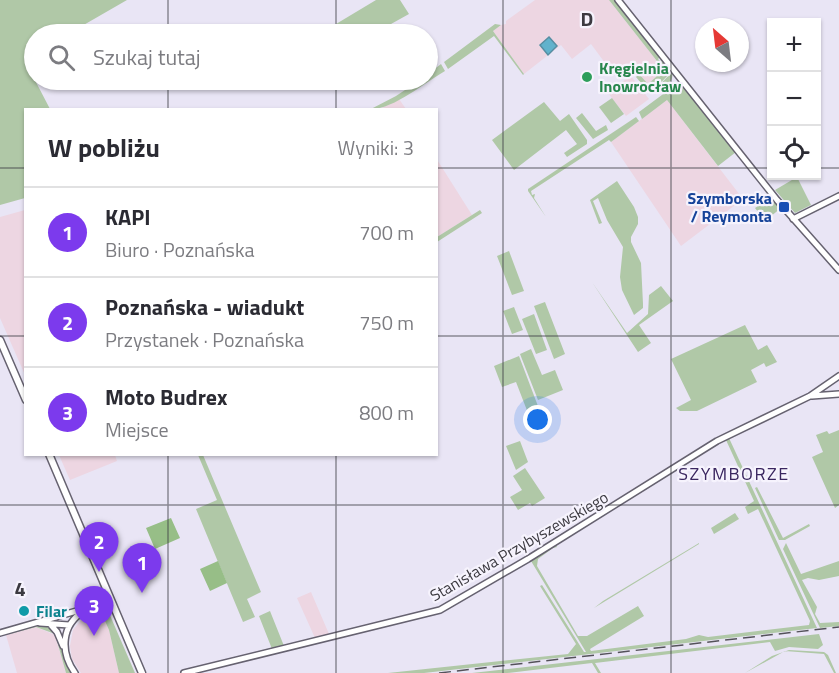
<!DOCTYPE html>
<html lang="pl">
<head>
<meta charset="utf-8">
<style>
  body { margin:0; font-family:"Titillium Web",sans-serif; background:#f2f2f3; color:#2b2b33 }
  .controls { position:absolute; right:18px; top:18px; display:grid; overflow:hidden; border-radius:0px; box-shadow:0 2px 4px #0004 }
  .controls button { width:54px; height:54px; display:grid; place-items:center; padding:0; border:0; border-bottom:2px solid #e1e1e2; background:#fff; color:#2b2b33; font:30px sans-serif }
  .compass { position:absolute; left:695px; top:18px; width:54px; height:54px; border-radius:50%; background:#fff; box-shadow:0 2px 4px #0004; rotate:332deg }
  .you { position:absolute; left:538px; top:420px; width:21px; height:21px; margin:-15px; border:4px solid #fff; border-radius:50%; background:#1a73e8; box-shadow:0 0 0 9px #1a73e833 }
  .badge { display:grid; place-items:center; width:39px; height:39px; border-radius:50%; background:#7c3aed; color:#fff; font-size:20px; font-weight:700 }
  .pin { position:absolute; translate:-50% -50px; filter:drop-shadow(0 2px 3px #0008) }
  .pin::after { content:''; position:absolute; top:32px; width:21px; height:18px; background:inherit; clip-path:polygon(0 0,100% 0,50% 100%) }
  .list { margin:0; padding:0; list-style:none }
  h2 { display:flex; justify-content:space-between; align-items:center; height:78px; margin:0; padding:0 24px; font-size:26px }
  h2 small { font-size:20px; font-weight:400; color:#7c7c81 }
  .list li { display:grid; grid-template-columns:39px 1fr auto; gap:18px; align-items:center; box-sizing:border-box; height:90px; padding:0 24px; border-top:2px solid #e1e1e2 }
  .list b { display:block; font-size:22px; white-space:nowrap }
  .list p { margin:0; font-size:20px; white-space:nowrap; color:#7c7c81 }
  .list em { font-size:20px; font-style:normal; color:#7c7c81 }
  .icon { flex:none; width:33px; height:33px; fill:none; stroke:currentColor; stroke-width:2; stroke-linecap:round; stroke-linejoin:round }
  .map { position:relative; flex:none; width:839px; height:673px; overflow:hidden }
  .search { position:absolute; background:#fff; box-shadow:0 2px 4px #0004; left:24px; top:24px; width:414px; height:66px; display:flex; align-items:center; gap:15px; box-sizing:border-box; padding:0 21px; border-radius:33px; color:#7c7c81; font-size:22px }
  .panel { position:absolute; background:#fff; box-shadow:0 2px 4px #0004; left:24px; top:108px; width:414px; height:348px; border-radius:0px }
  .map>svg:first-child { display:block }
  .commercial { fill:#edd6e2 }
  .green { fill:#b0c8a7 }
  .forest { fill:#97be87 }
  .water { fill:#61b2cc; stroke:#568ea2; stroke-width:1.5 }
  .lines { fill:none; stroke-linecap:round; stroke-linejoin:round }
  .tertiary-casing { stroke:#666270; stroke-width:8 }
  .secondary-casing { stroke:#666270; stroke-width:9 }
  .tertiary { stroke:#fff; stroke-width:5 }
  .secondary { stroke:#fff; stroke-width:6 }
  .rail { stroke:#54525a; stroke-width:1.5; stroke-dasharray:12 6; stroke-linecap:butt }
  .grid { fill:none; stroke:#3c3a41; stroke-width:1.5; stroke-opacity:0.55 }
  .leisure-dot { fill:#2e9e5b; stroke:#f6f3fd; stroke-width:2 }
  .transit-dot { fill:#1a4fb4; stroke:#f6f3fd; stroke-width:2 }
  .culture-dot { fill:#0f9aa8; stroke:#f6f3fd; stroke-width:2 }
  .labels { text-anchor:middle; stroke-width:4.5; stroke-linejoin:round; paint-order:stroke }
  .leisure-label { font-size:16px; font-weight:bold; fill:#27864d; stroke:#f6f3fd; text-anchor:start }
  .transit-label { font-size:16px; font-weight:bold; fill:#164399; stroke:#f6f3fd; text-anchor:end }
  .street-label { font-size:16px; fill:#3c3a41; stroke:#f6f3fd }
  .culture-label { font-size:16px; font-weight:bold; fill:#0d838f; stroke:#f6f3fd; text-anchor:start }
  .neighbourhood-label { font-size:18px; letter-spacing:1.5px; fill:#3a2660; stroke:#f6f3fd }
  .grid-label { font-size:20px; text-anchor:middle; font-weight:bold; fill:#3c3a41; stroke:#f6f3fd; stroke-width:4.5; stroke-linejoin:round; paint-order:stroke }
</style>
</head>
<body>
<div class="map">
<svg width="839" height="673" viewBox="0 0 839 673">
  <rect width="100%" height="100%" fill="#e9e5f5"/>
  <path class="commercial" d="M 535,0 L 609,0 L 664,70 L 648,84 L 639,74 L 641,73 L 639,70 L 631,76 L 649,99 L 626,116 L 608,93 L 626,79 L 621,70 L 614,75 L 591,44 L 572,59 L 561,45 L 524,74 L 493,31 L 501,25 L 506,24 L 506,21 Z
    M 399,99 L 406,109 L 378,110 Z
    M 667,100 L 743,199 L 681,246 L 611,142 Z
    M 436,158 L 472,215 L 437,237 L 436,237 Z
    M 25,210 L 26,210 L 25,375 L 0,318 L 0,217 Z
    M 59,455 L 115,455 L 117,461 L 70,480 Z
    M 311,592 L 329,634 L 315,638 L 297,598 Z
    M 99,611 L 101,612 L 109,630 L 119,673 L 81,673 L 72,659 L 70,646 L 73,630 L 82,619 Z
    M 36,627 L 55,635 L 66,673 L 17,673 L 6,635 Z"/>
  <path class="green" d="M 0,0 L 127,0 L 68,34 L 34,34 L 34,54 L 28,58 L 26,63 L 50,109 L 26,110 L 25,198 L 0,205 Z
    M 376,0 L 400,0 L 409,14 L 373,34 L 342,34 L 336,24 Z
    M 609,0 L 615,0 L 660,57 L 658,59 L 660,61 L 662,60 L 672,71 L 650,94 L 636,77 L 639,74 L 648,84 L 664,70 Z
    M 495,24 L 501,25 L 493,31 L 524,74 L 523,75 L 494,36 L 448,69 L 444,62 Z
    M 441,64 L 445,71 C 426,82 392,110 371,109 L 396,96 L 420,80 L 428,80 L 428,74 Z
    M 672,72 C 675,83 661,93 651,94 Z
    M 681,85 L 736,152 L 718,166 L 667,100 L 642,119 L 639,112 L 674,86 Z
    M 612,98 L 624,114 L 611,123 L 599,107 Z
    M 544,102 L 560,121 L 569,114 L 587,140 L 587,144 L 567,157 L 564,153 L 577,144 L 566,130 L 514,170 L 492,140 Z
    M 582,113 L 596,131 L 606,125 L 608,130 L 593,139 L 576,118 Z
    M 636,117 L 639,121 L 611,142 L 609,140 L 531,191 L 532,195 L 535,194 L 534,198 L 546,217 L 528,191 L 528,189 Z
    M 797,177 L 811,205 L 795,213 L 775,190 Z
    M 617,181 L 634,207 L 638,217 L 638,224 L 631,237 L 631,242 L 641,263 L 643,304 L 643,308 L 634,315 L 622,290 L 620,277 L 623,247 L 607,220 L 598,198 L 593,201 L 602,223 L 599,224 L 590,200 Z
    M 771,197 L 781,208 L 765,221 L 755,208 Z
    M 480,210 L 482,213 L 437,242 L 437,237 Z
    M 509,251 L 524,291 L 512,295 L 497,256 Z
    M 592,282 L 627,333 L 648,314 L 649,295 L 661,286 L 673,301 L 639,325 L 651,343 L 638,352 Z
    M 545,302 L 565,354 L 554,359 L 534,306 Z
    M 514,307 L 523,330 L 512,334 L 503,311 Z
    M 534,314 L 547,350 L 536,354 L 522,319 Z
    M 745,325 L 758,350 L 767,345 L 777,362 L 766,367 L 764,363 L 751,370 L 757,382 L 697,411 L 680,411 L 676,408 L 691,400 L 671,359 Z
    M 531,349 L 542,375 L 555,370 L 563,390 L 538,400 L 520,354 Z
    M 519,356 L 544,422 L 533,426 L 516,382 L 502,387 L 494,366 Z
    M 839,430 L 839,505 L 835,508 L 812,457 L 823,452 L 816,435 L 827,431 L 829,434 Z
    M 729,438 L 817,628 L 424,673 L 388,673 L 568,654 L 576,644 L 540,586 L 542,585 L 584,652 L 586,652 L 531,561 L 556,545 L 557,547 L 553,548 L 538,559 L 537,566 L 578,636 L 587,636 L 638,606 L 644,616 L 590,649 L 591,651 L 686,639 L 699,635 L 708,637 L 809,625 L 810,621 L 758,509 L 748,514 L 745,507 L 754,501 L 726,440 Z
    M 520,441 L 528,462 L 516,470 L 506,446 Z
    M 198,455 L 203,455 L 261,592 L 247,599 L 255,617 L 243,622 L 196,509 L 217,500 Z
    M 525,468 L 545,498 L 532,506 L 530,503 L 518,510 L 510,497 L 522,490 L 513,476 Z
    M 757,487 L 783,538 L 809,524 L 810,526 L 785,540 L 779,540 L 755,488 Z
    M 735,513 L 739,519 L 714,534 L 711,528 Z
    M 699,543 L 699,544 L 594,608 L 603,601 Z
    M 786,543 L 801,574 L 839,561 L 839,576 L 819,580 L 808,578 L 802,580 L 817,607 L 815,614 L 820,623 L 839,622 L 839,626 L 820,628 L 783,549 Z
    M 104,610 L 109,613 L 135,673 L 119,673 L 109,630 L 101,612 L 99,611 Z
    M 270,611 L 284,646 L 272,649 L 259,616 Z
    M 36,625 C 62,623 61,656 72,673 L 66,673 L 55,634 L 36,627 L 6,635 Z
    M 819,634 L 823,645 L 818,649 L 789,647 L 775,651 L 770,642 L 595,663 L 601,673 L 598,673 L 592,663 L 507,673 L 472,673 Z
    M 789,650 L 824,652 L 828,655 L 836,673 L 834,673 L 824,654 L 785,651 L 745,673 L 772,656 Z"/>
  <path class="forest" d="M 171,518 L 180,538 L 155,549 L 146,528 Z
    M 218,561 L 227,583 L 210,591 L 200,569 Z"/>
  <path class="water" d="M 549,37 L 557,46 L 548,55 L 540,45 Z"/>
  <g class="lines">
    <g class="tertiary-casing">
      <path id="tertiary" d="M 618,0 L 777,200 L 839,270
        M 793,219 L 839,196
        M 812,396 L 839,394
        M 40,623 L 69,625
        M 50,624 L 57,632 L 63,646
        M 0,633 L 87,608
        M 75,673 C 60,652 61,625 84,611 C 93,606 102,604 111,601
        M 184,673 L 440,610 L 528,559 L 717,441 L 810,396 L 839,376"/>
    </g>
    <g class="secondary-casing">
      <path id="secondary" d="M 0,340 L 26,400
        M 49,454 L 142,673"/>
    </g>
    <use href="#tertiary" class="tertiary"/>
    <use href="#secondary" class="secondary"/>
    <path class="rail" d="M 439,673 L 839,627"/>
  </g>
  <path class="grid" d="M 168,0 L 168,34M 336,0 L 336,34M 503,0 L 503,673M 671,0 L 671,673M 168,80 L 168,110M 336,80 L 336,110M 0,168 L 26,168M 436,168 L 772,168M 816,168 L 839,168M 0,336 L 26,336M 436,336 L 839,336M 168,454 L 168,673M 336,454 L 336,673M 0,505 L 839,505"/>
  <circle class="leisure-dot" cx="587" cy="77" r="6"/>
  <rect class="transit-dot" x="778" y="201" width="12" height="12" rx="3"/>
  <circle class="culture-dot" cx="24" cy="611" r="6"/>
  <g class="labels">
    <g class="leisure-label">
      <text x="599" y="74">Kręgielnia<tspan x="599" dy="18">Inowrocław</tspan></text>
    </g>
    <g class="transit-label">
      <text x="772" y="204">Szymborska<tspan x="772" dy="18">/ Reymonta</tspan></text>
    </g>
    <g class="street-label">
      <text transform="translate(519 546) rotate(-30)" y="6">Stanisława Przybyszewskiego</text>
    </g>
    <g class="culture-label">
      <text x="36" y="617">Filar</text>
    </g>
    <g class="neighbourhood-label">
      <text x="734" y="480">SZYMBORZE</text>
    </g>
  </g>
  <g class="grid-label">
    <text x="587" y="26">D</text>
    <text x="20" y="596">4</text>
  </g>
</svg>
<div class="controls">
<button>+</button>
<button>−</button>
<button><svg class="icon" aria-label="locate" viewBox="0 0 24 24"><circle cx="12" cy="12" r="6"/><path d="M12 2v4M12 18v4M2 12h4M18 12h4"/></svg></button>
</div>
<svg class="compass" viewBox="-18 -18 36 36"><path d="M0-13l5 13h-10z" fill="#e53935"/><path d="M0 13l5-13h-10z" fill="#7c7c81"/></svg>
<div class="you"></div>
<div class="pin badge" style="left:142px;top:593px">1</div>
<div class="pin badge" style="left:99px;top:572px">2</div>
<div class="pin badge" style="left:94px;top:636px">3</div>
<div class="search"><svg class="icon" aria-label="search" viewBox="0 0 24 24"><circle cx="10" cy="10" r="6"/><path d="M15 15l6 6"/></svg>Szukaj tutaj</div>
<section class="panel">
<h2>W pobliżu<small>Wyniki: 3</small></h2>
<ul class="list">
<li><span class="badge">1</span><div><b>KAPI</b><p>Biuro · Poznańska</p></div><em>700 m</em></li>
<li><span class="badge">2</span><div><b>Poznańska - wiadukt</b><p>Przystanek · Poznańska</p></div><em>750 m</em></li>
<li><span class="badge">3</span><div><b>Moto Budrex</b><p>Miejsce</p></div><em>800 m</em></li>
</ul>
</section>
</div>
</body>
</html>
